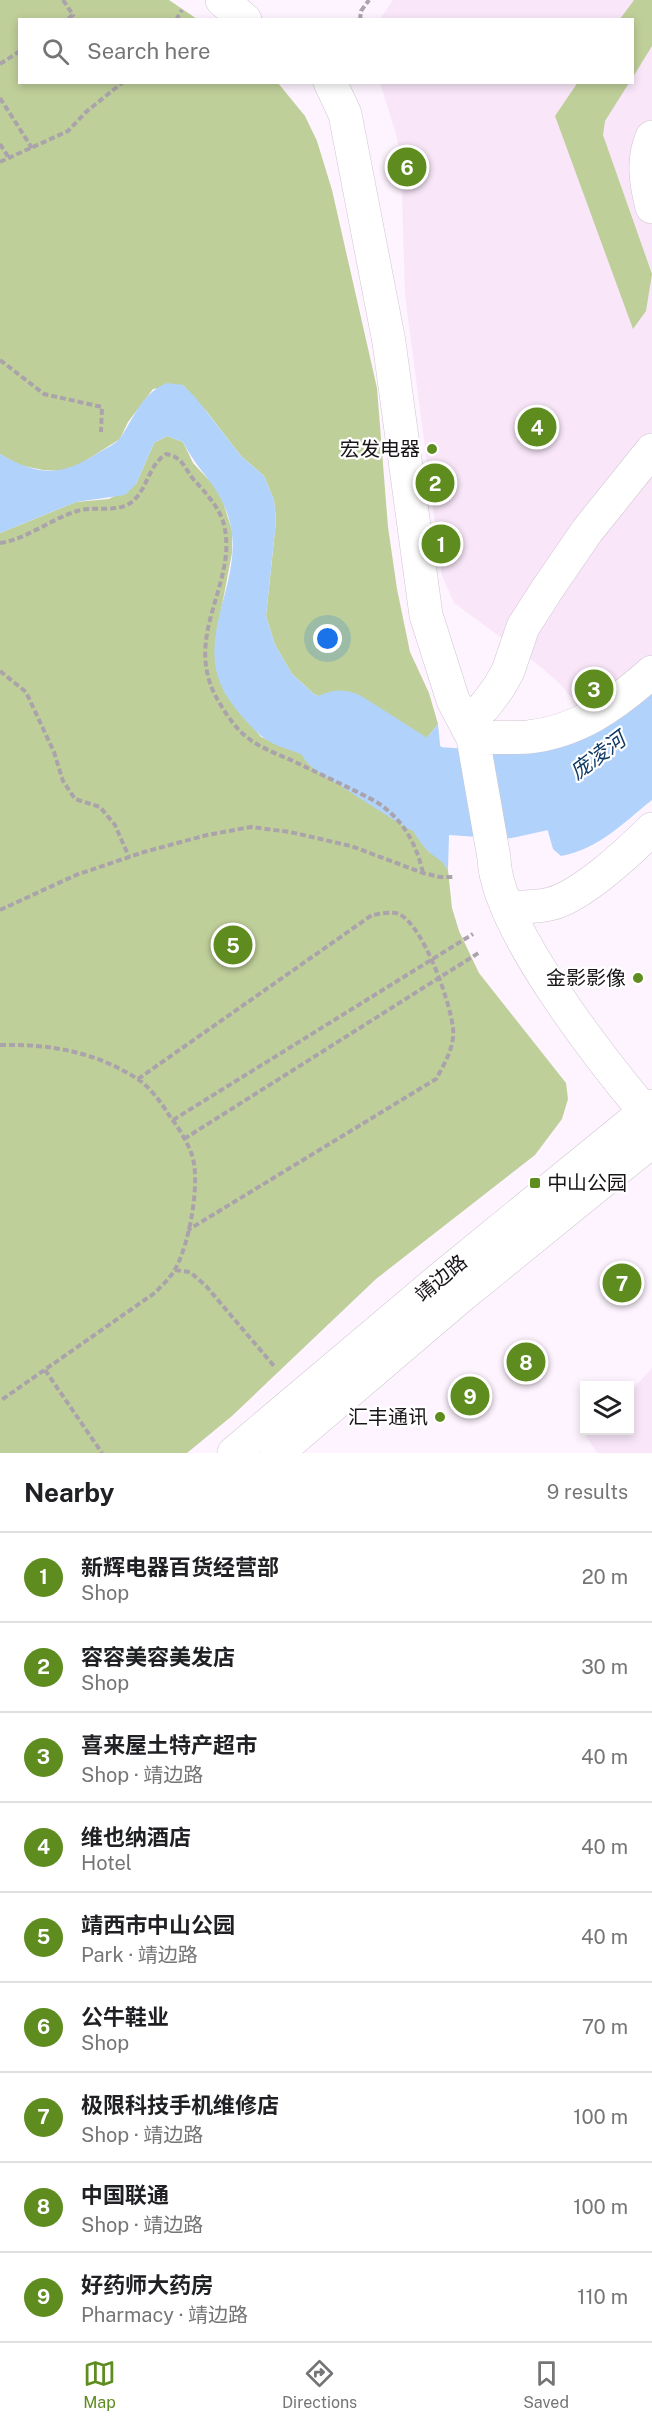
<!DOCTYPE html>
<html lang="en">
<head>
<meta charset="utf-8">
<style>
  body { margin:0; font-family:"Public Sans","Noto Sans SC",sans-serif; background:#f2f2f2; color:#202124 }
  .controls { position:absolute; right:18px; bottom:18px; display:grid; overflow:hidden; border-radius:0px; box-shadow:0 3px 9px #0003 }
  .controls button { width:54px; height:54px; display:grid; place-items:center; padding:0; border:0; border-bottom:2px solid #e0e0e0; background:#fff; color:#202124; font:30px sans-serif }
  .you { position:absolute; left:328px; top:639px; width:21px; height:21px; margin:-15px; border:4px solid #fff; border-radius:50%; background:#1a73e8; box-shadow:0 0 0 9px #1a73e833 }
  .badge { display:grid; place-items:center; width:39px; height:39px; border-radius:50%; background:#5e8c1f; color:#fff; font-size:20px; font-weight:700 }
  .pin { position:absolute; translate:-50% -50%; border:3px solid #fff; box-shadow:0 2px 6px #0006 }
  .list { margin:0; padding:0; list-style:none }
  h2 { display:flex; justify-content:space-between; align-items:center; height:78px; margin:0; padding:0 24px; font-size:26px }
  h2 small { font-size:20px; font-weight:400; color:#757577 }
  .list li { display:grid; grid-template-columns:39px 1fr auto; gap:18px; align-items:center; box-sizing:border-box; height:90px; padding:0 24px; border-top:2px solid #e0e0e0 }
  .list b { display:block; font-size:22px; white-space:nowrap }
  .list p { margin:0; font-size:20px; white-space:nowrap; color:#757577 }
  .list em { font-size:20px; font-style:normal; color:#757577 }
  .icon { flex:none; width:33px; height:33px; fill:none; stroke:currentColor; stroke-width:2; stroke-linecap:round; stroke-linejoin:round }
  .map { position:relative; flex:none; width:652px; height:1453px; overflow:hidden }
  .search { position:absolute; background:#fff; box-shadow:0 3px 9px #0003; left:18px; right:18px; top:18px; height:66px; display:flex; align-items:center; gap:15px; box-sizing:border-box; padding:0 21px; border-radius:0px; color:#757577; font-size:22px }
  .sheet { height:888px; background:#fff }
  nav { display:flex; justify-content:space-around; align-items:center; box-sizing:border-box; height:84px; border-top:2px solid #e0e0e0; background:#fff; font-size:16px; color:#757577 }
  nav a { display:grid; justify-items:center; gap:3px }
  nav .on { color:#5e8c1f }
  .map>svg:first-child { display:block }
  .commercial { fill:#f9e7f9 }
  .green { fill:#bfcf99 }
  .water { fill:#b1d3fb }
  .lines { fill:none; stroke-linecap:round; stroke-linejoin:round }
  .river { stroke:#b1d3fb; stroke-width:87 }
  .minor-casing { stroke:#cfc5d0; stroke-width:34 }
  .major-casing { stroke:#cfc5d0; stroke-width:34 }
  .path { stroke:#aba3ab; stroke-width:4; stroke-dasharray:6 3; stroke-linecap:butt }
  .minor { stroke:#fff; stroke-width:33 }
  .major { stroke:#fff; stroke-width:33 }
  .poi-dot { fill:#5e8c1f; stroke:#fff; stroke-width:2 }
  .labels { text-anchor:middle; stroke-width:4.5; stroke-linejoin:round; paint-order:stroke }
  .poi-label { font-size:20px; fill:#191519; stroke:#fff; text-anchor:end }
  .street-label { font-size:20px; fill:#191519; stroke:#fff }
  .water-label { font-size:21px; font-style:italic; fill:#0f3a66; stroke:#fff }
</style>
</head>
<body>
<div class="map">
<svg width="652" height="1453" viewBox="0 0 652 1453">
  <rect width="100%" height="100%" fill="#fef4ff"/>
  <path class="commercial" d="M 393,0 L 652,0 L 652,659 L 582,710 L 560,684 L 537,664 L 454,603 L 442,576 L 405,296 L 401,160 L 396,134 L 380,83 L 632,82 L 632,20 L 380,19 Z
    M 652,1368 L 652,1453 L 597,1453 L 586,1436 L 591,1431 L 630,1430 L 630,1392 Z"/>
  <path class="green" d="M 0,0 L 169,0 L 197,19 L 20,20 L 20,82 L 278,83 L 305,116 L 317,141 L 332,190 L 377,388 L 388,527 L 397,589 L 410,652 L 429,693 L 438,724 L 426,739 L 409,741 L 389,732 L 362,714 L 314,694 L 292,674 L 275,645 L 266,616 L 276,521 L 274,500 L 264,476 L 241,456 L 207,412 L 183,385 L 153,389 L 128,422 L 120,439 L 77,466 L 62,471 L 43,470 L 19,465 L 0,454 Z
    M 634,0 L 652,0 L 652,46 L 633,77 L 632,20 L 620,19 Z
    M 578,82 L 629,83 L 605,121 L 603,135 L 652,274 L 646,311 L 633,329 L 555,116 Z
    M 167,436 L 183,442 L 193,463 L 220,492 L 232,531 L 232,553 L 219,621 L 225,693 L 261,737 L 309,757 L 384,795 L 398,809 L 429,852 L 440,857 L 448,870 L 452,908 L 459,931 L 479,973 L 566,1083 L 568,1099 L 562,1119 L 535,1155 L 376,1279 L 232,1416 L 187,1453 L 0,1453 L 0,533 L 76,502 L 109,499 L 136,484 L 154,443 Z"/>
  <path class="water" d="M 167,383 L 183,385 L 195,397 L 241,456 L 264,476 L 274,500 L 276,521 L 266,616 L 275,645 L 292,674 L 314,694 L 362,714 L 389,732 L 409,741 L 426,739 L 438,724 L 449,836 L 448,870 C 441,859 437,859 429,852 C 413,837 405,809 383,795 C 361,781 334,769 310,758 C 294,750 273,747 260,735 C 248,724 233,707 225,693 C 194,639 242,584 231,528 C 223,487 201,477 183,442 L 167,436 L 154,443 L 136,484 L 125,495 L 76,502 L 0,533 L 0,454 C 39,476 60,477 98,453 C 105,449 116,444 121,437 C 135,416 142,393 167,383 Z
    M 652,694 L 652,800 C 623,823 599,849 561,856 L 553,849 L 539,800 L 541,776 L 545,769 L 552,762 L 576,752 Z"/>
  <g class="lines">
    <path class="river" d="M 340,734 L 428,790 L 505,795 L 564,782 L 652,715"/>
    <g class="minor-casing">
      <path id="minor" d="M 222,0 L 245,20
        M 330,82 L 345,114 L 389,342 L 426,615 L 453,700 L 473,738 L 494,858 C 496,926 600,1058 645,1112
        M 652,137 C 642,160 646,184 652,207
        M 465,723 L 485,706 L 499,687 L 508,671 L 523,627 L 548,588 L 587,531 L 652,450
        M 473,738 C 491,737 510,738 528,737 C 578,732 616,704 652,672
        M 509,908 C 522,907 537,907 550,904 C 581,897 630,851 652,829"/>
    </g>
    <g class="major-casing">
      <path id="major" d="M 234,1453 L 440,1279 L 652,1106
        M 277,1453 L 460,1297 L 652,1141"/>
    </g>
    <path class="path" d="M 63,0 L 73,15 L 66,20
      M 176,20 L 182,10
      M 360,20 L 361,11 L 369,0
      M 0,64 L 20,51
      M 0,98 L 32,148
      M 0,144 L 9,158
      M 0,162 L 68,131 L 86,112 L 123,82
      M 0,360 L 44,394 L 102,407 L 101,432
      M 0,543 C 27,539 51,519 77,511 C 95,505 120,515 135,499 C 148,486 149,465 166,454 C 183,457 184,468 194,480 C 205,492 220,508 224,525 C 238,582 184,633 215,695 C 222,708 231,722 241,732 C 255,746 275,753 293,761 C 320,774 348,787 375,801 C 402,818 416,842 423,873
      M 0,671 L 26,692 L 54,752 L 63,781 L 75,799 L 100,807 L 115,825 L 129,857
      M 0,910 L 76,875 L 144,852 L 207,835 L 251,827 L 290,832 L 351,846 L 423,873 L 440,877 L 454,877
      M 0,1045 C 49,1044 93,1051 136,1078 C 149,1086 161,1102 169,1115 C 178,1127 187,1141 192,1155 C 201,1182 189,1247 174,1271 C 170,1278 162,1285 156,1292 L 0,1401
      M 138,1079 L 372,915 C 380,914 392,911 399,914 C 423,925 450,1001 453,1028 C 455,1046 445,1063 436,1079 L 188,1230
      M 173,1120 L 473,934
      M 184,1139 L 480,952
      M 175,1270 L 190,1272 L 206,1286 L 274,1366
      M 45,1370 L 102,1453"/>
    <use href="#minor" class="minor"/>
    <use href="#major" class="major"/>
  </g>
  <g class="poi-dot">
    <circle cx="432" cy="449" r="6"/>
    <circle cx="638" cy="978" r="6"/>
    <rect x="529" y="1177" width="12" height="12" rx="3"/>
    <circle cx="440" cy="1417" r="6"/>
  </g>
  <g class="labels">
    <g class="poi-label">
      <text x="420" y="456">宏发电器</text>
      <text x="626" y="985">金影影像</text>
      <text x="547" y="1190" text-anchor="start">中山公园</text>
      <text x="428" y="1424">汇丰通讯</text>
    </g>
    <g class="street-label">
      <text transform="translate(441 1278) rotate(-40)" y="7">靖边路</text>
    </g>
    <g class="water-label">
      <text transform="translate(598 756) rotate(-37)" y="7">庞凌河</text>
    </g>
  </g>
</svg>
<div class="controls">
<button><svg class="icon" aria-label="layers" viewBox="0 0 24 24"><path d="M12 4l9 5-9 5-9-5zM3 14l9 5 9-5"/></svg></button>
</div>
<div class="you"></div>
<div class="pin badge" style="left:441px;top:544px">1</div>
<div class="pin badge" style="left:435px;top:483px">2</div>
<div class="pin badge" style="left:594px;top:689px">3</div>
<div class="pin badge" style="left:537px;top:427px">4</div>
<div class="pin badge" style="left:233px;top:945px">5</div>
<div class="pin badge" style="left:407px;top:167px">6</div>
<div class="pin badge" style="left:622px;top:1283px">7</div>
<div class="pin badge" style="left:526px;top:1362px">8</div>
<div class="pin badge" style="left:470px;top:1396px">9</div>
<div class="search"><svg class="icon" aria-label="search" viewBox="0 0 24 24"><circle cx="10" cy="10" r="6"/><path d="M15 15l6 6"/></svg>Search here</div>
</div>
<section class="sheet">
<h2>Nearby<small>9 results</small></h2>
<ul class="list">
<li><span class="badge">1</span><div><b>新辉电器百货经营部</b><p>Shop</p></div><em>20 m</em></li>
<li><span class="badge">2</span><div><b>容容美容美发店</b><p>Shop</p></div><em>30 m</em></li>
<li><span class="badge">3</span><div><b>喜来屋土特产超市</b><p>Shop · 靖边路</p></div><em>40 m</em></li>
<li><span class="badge">4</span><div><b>维也纳酒店</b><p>Hotel</p></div><em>40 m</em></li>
<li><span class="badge">5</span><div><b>靖西市中山公园</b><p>Park · 靖边路</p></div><em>40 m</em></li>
<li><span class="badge">6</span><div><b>公牛鞋业</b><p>Shop</p></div><em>70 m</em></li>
<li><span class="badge">7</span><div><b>极限科技手机维修店</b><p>Shop · 靖边路</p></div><em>100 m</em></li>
<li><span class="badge">8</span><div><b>中国联通</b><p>Shop · 靖边路</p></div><em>100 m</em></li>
<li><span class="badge">9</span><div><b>好药师大药房</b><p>Pharmacy · 靖边路</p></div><em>110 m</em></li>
</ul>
</section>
<nav>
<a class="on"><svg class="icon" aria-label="map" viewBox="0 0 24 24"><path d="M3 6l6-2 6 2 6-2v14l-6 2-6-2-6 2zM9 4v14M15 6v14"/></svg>Map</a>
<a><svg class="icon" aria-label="directions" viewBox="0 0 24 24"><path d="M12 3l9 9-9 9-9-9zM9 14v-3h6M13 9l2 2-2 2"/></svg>Directions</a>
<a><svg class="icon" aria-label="saved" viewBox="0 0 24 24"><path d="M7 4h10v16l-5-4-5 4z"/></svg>Saved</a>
</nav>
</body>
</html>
